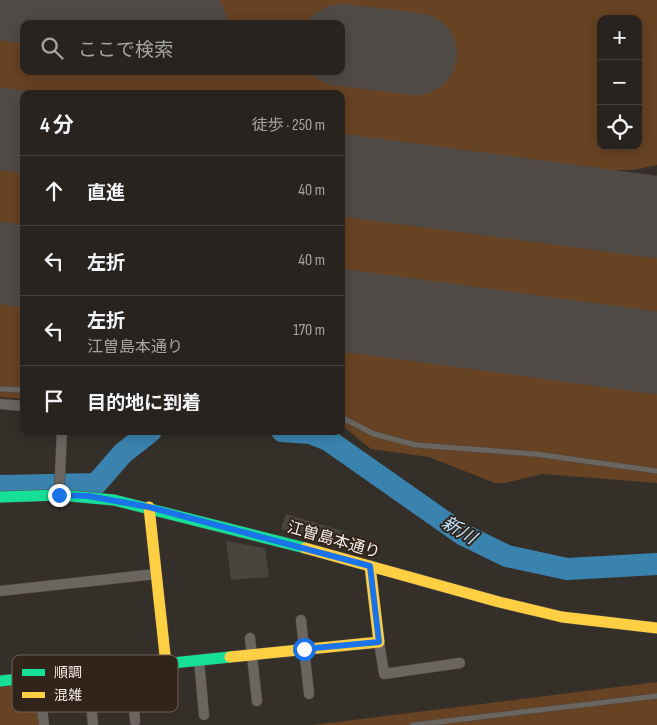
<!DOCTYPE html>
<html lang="ja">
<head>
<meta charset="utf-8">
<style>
  body { margin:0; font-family:"Sofia Sans Condensed","Noto Sans JP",sans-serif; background:#342f2c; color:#f1f3f6 }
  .controls { position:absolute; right:15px; top:15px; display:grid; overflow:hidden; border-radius:10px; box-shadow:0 2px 12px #0003 }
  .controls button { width:45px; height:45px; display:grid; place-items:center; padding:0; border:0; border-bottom:1px solid #44403d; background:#28231f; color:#f1f3f6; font:25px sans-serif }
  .stop { position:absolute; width:15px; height:15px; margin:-11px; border:4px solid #1a73e8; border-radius:50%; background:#fff }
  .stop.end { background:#1a73e8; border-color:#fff; box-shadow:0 1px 5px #0008 }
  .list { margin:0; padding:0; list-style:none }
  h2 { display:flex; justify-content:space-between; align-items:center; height:65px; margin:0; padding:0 20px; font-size:21px }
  h2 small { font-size:16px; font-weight:400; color:#a5a4a4 }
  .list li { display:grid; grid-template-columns:32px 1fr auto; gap:15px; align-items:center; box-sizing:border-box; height:70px; padding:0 20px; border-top:1px solid #44403d }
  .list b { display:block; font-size:19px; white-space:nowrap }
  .list p { margin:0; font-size:16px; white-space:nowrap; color:#a5a4a4 }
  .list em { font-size:16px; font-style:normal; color:#a5a4a4 }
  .icon { flex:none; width:28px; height:28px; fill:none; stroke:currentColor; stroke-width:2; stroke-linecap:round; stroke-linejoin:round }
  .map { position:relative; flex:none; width:657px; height:725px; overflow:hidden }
  .search { position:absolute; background:#28231f; box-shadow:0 2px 12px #0003; left:20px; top:20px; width:325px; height:55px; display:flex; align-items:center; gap:12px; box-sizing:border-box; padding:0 18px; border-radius:10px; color:#a5a4a4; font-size:19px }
  .panel { position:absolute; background:#28231f; box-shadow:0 2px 12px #0003; left:20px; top:90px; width:325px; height:345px; border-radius:10px }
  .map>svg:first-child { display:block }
  .green { fill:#674223; fill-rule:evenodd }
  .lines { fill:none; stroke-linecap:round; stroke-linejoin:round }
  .river { stroke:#3a83af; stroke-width:22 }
  .runway { stroke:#504a46; stroke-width:82 }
  .building { fill:#48443e }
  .lane-casing { stroke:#504a45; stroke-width:6 }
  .street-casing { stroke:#504a45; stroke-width:11 }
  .fast-casing { stroke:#504a45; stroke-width:12 }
  .slow-casing { stroke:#504a45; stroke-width:12 }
  .lane { stroke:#6b6560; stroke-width:5 }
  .street { stroke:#6b6560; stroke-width:10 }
  .fast { stroke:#16e098; stroke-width:11 }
  .slow { stroke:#ffcf43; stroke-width:11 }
  .route { stroke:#1a73e8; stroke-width:6 }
  .labels { text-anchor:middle; stroke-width:4; stroke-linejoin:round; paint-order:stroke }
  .street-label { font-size:16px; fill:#f6ece6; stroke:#31241a }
  .water-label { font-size:18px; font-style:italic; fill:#bbe2fd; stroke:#31241a }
  .key { fill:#31241a; stroke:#6c6057; stroke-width:1 }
  .key-label { font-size:14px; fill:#f6ece6 }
</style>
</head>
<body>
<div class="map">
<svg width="657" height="725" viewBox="0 0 657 725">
  <rect width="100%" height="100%" fill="#352f29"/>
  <path class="green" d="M 0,0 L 657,0 L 657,165 L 633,170 L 609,170 L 341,134 L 341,94 L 40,94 L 0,88 ZM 601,19 L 638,19 L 638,146 L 601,146 ZM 24,24 L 341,24 L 341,71 L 24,71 Z
    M 0,170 L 24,173 L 24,399 L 0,397 Z
    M 341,216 L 657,258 L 657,483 L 542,474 L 505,483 L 495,483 L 429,457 L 371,449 L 341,425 Z
    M 657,682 L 657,725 L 313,725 Z
    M 36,684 L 40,725 L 0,725 L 0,687 Z"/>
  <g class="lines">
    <path class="river" d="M 282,431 L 310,433 L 328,440 L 462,534 L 507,556 L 567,569 L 657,564
      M 0,486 L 96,484 L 123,453 L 151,431"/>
    <path class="runway" d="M 8,0 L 186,24
      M 341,45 L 416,54
      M 0,129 L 24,132
      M 341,175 L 657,217
      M 0,263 L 24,266
      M 341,310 L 657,353"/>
  </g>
  <path class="building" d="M 286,514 L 347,532 L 342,547 L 281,529 Z
    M 226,541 L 265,548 L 269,577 L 231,580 Z"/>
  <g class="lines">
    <g class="lane-casing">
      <path id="lane" d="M 0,389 L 24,390
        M 341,417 L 374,434 L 416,445 L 535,454 L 657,471
        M 413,725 L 657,696"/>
    </g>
    <g class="street-casing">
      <path id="street" d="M 0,404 L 24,406
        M 59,495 L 62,431
        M 0,591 L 156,574
        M 301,620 L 309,694
        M 250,638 L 257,701
        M 379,642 L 384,674 L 460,663
        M 199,660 L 204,715
        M 131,667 L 135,721
        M 88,672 L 93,724
        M 38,677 L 44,725"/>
    </g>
    <g class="fast-casing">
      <path id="fast" d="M 0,497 L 59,495 L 114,500 L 305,548
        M 0,681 L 230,657"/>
    </g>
    <g class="slow-casing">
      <path id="slow" d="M 149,507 L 166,664
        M 305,548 L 499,602 L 562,617 L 657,628
        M 230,657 L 379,642 L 370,566"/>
    </g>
    <use href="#lane" class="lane"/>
    <use href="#street" class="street"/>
    <use href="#fast" class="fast"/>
    <use href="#slow" class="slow"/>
  </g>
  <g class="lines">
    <path class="route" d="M 59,495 L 88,496 L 149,507 L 370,566 L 379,642 L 304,649"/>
  </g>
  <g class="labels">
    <g class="street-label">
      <text transform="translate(334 539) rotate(16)" y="6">江曽島本通り</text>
    </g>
    <g class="water-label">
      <text transform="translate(459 530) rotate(31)" y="6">新川</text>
    </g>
  </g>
  <rect x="12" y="655" width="166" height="57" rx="8" class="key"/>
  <rect x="22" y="669" width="23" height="7" fill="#16e098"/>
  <rect x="22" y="692" width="23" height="6" fill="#ffcf43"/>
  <g class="key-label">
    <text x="54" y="677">順調</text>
    <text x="54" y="700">混雑</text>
  </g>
</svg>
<div class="controls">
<button>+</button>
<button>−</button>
<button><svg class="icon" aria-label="locate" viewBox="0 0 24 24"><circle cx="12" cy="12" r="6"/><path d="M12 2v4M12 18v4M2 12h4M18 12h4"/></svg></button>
</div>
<div class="stop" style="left:304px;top:649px"></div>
<div class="stop end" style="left:59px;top:495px"></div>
<div class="search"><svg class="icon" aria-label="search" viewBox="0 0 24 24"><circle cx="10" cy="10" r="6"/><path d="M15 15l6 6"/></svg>ここで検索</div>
<section class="panel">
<h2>4 分<small>徒歩 · 250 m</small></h2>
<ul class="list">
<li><svg class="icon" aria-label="ahead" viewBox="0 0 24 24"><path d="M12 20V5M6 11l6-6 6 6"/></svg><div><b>直進</b></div><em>40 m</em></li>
<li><svg class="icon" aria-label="left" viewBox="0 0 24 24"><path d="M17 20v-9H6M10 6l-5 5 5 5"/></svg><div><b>左折</b></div><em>40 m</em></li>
<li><svg class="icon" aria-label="left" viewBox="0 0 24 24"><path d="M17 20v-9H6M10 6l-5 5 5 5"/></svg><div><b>左折</b><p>江曽島本通り</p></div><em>170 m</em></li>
<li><svg class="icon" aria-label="arrive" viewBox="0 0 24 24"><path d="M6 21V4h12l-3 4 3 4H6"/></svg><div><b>目的地に到着</b></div></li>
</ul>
</section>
</div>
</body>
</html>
